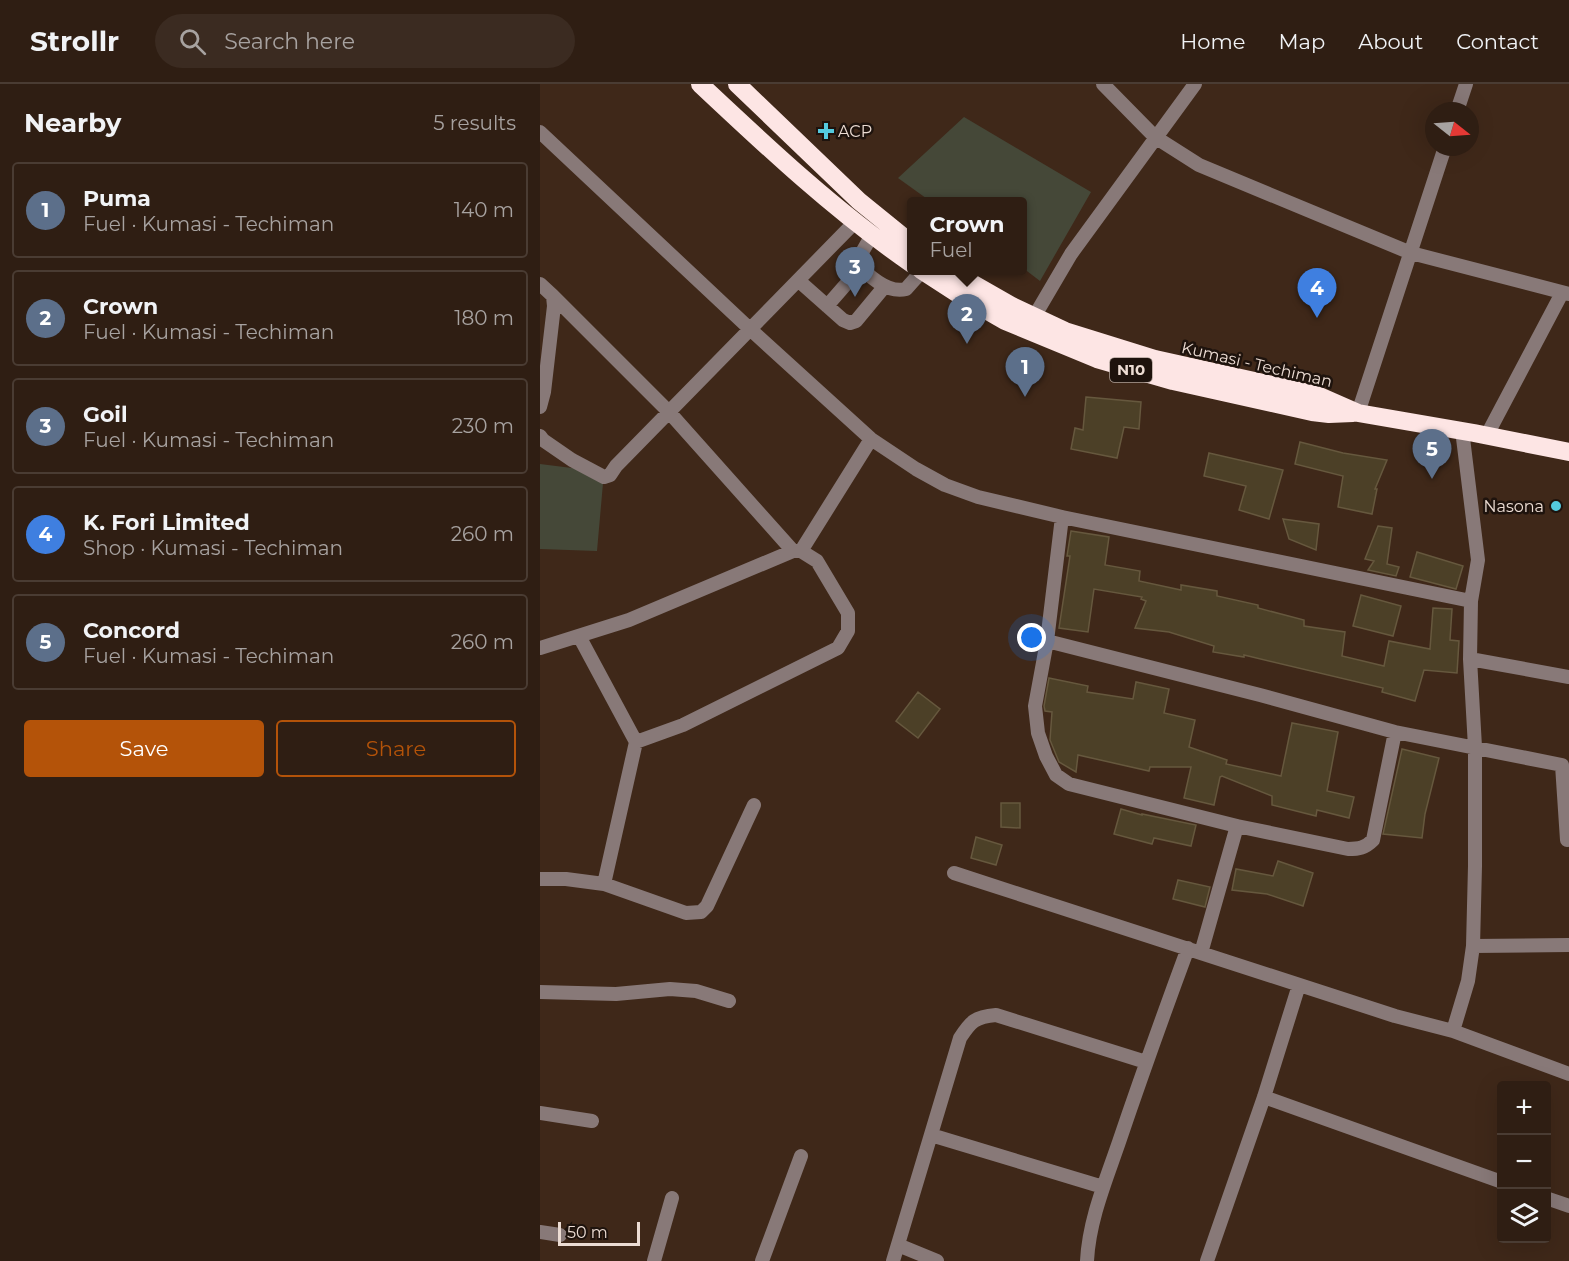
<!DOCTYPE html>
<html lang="en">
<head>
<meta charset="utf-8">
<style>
  body { margin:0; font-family:Montserrat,sans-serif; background:#3b2b21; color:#f1f3f6 }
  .controls { position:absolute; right:18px; bottom:18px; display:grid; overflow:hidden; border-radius:6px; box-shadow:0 6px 24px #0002 }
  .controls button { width:54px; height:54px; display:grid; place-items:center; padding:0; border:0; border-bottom:2px solid #4a3c33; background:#2f1e13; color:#f1f3f6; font:30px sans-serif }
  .compass { position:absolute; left:885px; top:18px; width:54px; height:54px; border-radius:50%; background:#2f1e13; box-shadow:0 6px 24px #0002; rotate:107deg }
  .scale { position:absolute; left:18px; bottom:15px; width:82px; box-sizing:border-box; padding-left:6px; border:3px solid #ecdcd3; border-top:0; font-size:16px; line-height:21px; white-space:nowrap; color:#ecdcd3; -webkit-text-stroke:4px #1e130d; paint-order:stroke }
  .you { position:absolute; left:492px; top:554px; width:21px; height:21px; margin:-15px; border:4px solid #fff; border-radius:50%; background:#1a73e8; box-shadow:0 0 0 9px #1a73e833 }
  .badge { display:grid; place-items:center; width:39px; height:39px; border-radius:50%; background:#b45309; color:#fff; font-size:20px; font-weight:700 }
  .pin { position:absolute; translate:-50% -50px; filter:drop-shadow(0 2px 3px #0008) }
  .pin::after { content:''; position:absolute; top:32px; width:21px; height:18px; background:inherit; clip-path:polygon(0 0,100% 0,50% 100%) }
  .popup { position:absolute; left:367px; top:113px; width:120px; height:78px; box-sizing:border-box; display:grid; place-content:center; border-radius:6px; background:#2f1e13; filter:drop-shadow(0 2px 4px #0005); font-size:20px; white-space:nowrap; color:#a7a2a0 }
  .popup b { font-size:22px; color:#f1f3f6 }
  .popup::after { content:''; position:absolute; left:50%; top:100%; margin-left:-12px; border:12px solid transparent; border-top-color:#2f1e13 }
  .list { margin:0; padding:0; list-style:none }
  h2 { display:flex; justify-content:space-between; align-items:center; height:78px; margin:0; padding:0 24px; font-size:26px }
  h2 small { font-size:20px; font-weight:400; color:#a7a2a0 }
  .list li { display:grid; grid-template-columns:39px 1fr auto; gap:18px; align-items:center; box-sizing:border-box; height:96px; margin:0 12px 12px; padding:0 12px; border:2px solid #4a3c33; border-radius:6px }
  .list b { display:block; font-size:22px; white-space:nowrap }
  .list p { margin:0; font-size:20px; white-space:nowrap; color:#a7a2a0 }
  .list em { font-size:20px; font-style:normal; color:#a7a2a0 }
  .actions { display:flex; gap:12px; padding:18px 24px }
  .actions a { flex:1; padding:14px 0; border:2px solid #b45309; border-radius:6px; text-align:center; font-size:21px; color:#b45309 }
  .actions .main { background:#b45309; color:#fff }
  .icon { flex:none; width:33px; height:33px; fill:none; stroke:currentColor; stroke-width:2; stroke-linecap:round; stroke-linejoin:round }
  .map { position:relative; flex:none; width:1029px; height:1177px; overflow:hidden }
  header { display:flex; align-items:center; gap:36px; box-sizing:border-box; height:84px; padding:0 30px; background:#2f1e13; border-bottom:2px solid #4a3c33 }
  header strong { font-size:28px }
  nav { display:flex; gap:33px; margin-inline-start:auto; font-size:21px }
  .search { width:420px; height:54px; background:#3b2b21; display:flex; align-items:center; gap:15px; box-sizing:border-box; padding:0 21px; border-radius:33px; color:#a7a2a0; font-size:22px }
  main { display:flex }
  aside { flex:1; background:#2f1e13 }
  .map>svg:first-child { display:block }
  .green { fill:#454838 }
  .building { fill:#4c4027; stroke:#66583e; stroke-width:1.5 }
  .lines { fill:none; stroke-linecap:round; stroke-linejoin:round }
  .minor { stroke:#887978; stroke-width:14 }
  .highway { stroke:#fde5e4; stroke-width:18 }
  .poi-dot { fill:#54cade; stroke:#1e130d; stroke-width:2 }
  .labels { text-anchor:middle; stroke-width:5; stroke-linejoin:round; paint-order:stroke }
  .shield { fill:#1e130d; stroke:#aea098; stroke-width:1.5 }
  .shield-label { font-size:15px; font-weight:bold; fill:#ecdcd3 }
  .poi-label { font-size:16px; fill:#ecdcd3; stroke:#1e130d; text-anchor:start }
  .street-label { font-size:16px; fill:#ecdcd3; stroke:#1e130d }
</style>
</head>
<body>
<header>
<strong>Strollr</strong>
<div class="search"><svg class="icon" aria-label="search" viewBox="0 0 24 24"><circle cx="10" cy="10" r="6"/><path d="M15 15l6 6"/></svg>Search here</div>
<nav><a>Home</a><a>Map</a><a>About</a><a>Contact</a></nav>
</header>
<main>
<aside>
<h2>Nearby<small>5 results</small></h2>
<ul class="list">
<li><span class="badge" style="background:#5c6f8a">1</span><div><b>Puma</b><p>Fuel · Kumasi - Techiman</p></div><em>140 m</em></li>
<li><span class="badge" style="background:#5c6f8a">2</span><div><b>Crown</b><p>Fuel · Kumasi - Techiman</p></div><em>180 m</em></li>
<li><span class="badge" style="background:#5c6f8a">3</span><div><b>Goil</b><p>Fuel · Kumasi - Techiman</p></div><em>230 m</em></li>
<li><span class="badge" style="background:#3f7fe0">4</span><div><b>K. Fori Limited</b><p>Shop · Kumasi - Techiman</p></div><em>260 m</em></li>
<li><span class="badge" style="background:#5c6f8a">5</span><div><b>Concord</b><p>Fuel · Kumasi - Techiman</p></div><em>260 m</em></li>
</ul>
<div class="actions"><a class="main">Save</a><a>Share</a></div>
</aside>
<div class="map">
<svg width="1029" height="1177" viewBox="0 0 1029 1177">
  <rect width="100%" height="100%" fill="#3f2819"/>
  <path class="green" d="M 424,33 L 551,108 L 500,197 L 483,184 L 482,118 L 390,117 L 358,94 Z
    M 0,380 L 64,388 L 57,467 L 0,465 Z"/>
  <path class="building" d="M 546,313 L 601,318 L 599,345 L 584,343 L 577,374 L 531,365 L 535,344 L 543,346 Z
    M 760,358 L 803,369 L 847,376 L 835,405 L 837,405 L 832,430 L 798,423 L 803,392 L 755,380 Z
    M 669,369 L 743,386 L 729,435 L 699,426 L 706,402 L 664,392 Z
    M 743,435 L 779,440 L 776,466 L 749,455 Z
    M 838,442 L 852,444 L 847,480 L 859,483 L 856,492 L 828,486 L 834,477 L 825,475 Z
    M 531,447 L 569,453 L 565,481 L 600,487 L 599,497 L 641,506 L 641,501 L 677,507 L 677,512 L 718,521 L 718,524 L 764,536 L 764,542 L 805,548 L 802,572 L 844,582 L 849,557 L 890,565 L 893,524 L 912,525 L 910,556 L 919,557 L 917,589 L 884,586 L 875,617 L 842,608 L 843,604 L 704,571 L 704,573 L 673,568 L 674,562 L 629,548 L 595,544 L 606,517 L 601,515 L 602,513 L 554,505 L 548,548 L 519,544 L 530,472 L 527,472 Z
    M 877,468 L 923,482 L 916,505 L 870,493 Z
    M 821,511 L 861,522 L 853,552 L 813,542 Z
    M 509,594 L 548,602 L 547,608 L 593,615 L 596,598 L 629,605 L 624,629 L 655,636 L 649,663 L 687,676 L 686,680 L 741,692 L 752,639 L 798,648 L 787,707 L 814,713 L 809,734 L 777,726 L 776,732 L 732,721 L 732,712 L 682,692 L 680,693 L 674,721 L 644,714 L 651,683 L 610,683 L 609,687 L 538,671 L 536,688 L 519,678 L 510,656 L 512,628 L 505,627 L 504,622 Z
    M 378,608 L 400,625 L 378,654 L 356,637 Z
    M 862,665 L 899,674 L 885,730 L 882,754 L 843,750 Z
    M 461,719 L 480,719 L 480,744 L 461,743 Z
    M 581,725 L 602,731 L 602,730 L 656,741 L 651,762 L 614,754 L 612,760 L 574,750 Z
    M 436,753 L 462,761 L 456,781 L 431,774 Z
    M 738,777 L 773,789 L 763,822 L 727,810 L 692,806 L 696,785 L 733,792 Z
    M 638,796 L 670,803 L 665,823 L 633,815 Z"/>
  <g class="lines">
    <path class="minor" d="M 563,0 L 615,53 L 659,81 L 871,169 L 1029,210
      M 917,27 L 926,0
      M 0,48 L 211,246 L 331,355 L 376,385 L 405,401 L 438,413 L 522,433 L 931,517
      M 332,151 L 317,177 C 326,191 348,210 366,205 L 382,187
      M 259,197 L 303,236 L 310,239 L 316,237 L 345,202
      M 0,200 L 13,212 L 14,222 L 4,308 L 0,323
      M 13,212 L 129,328 L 253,467
      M 287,222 L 321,183
      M 494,233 L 531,170 L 655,0
      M 818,329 L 905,63
      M 947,351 L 1022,209
      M 0,352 L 3,356 L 32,376 L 64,393 L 70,391 L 76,382 L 316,137
      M 522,433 L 507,557 L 495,622 L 498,649 L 506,672 L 516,691 L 529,700 L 697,742 L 808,765 C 819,765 825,764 833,756 L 855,648
      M 261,467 L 331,355
      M 39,552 L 96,658 L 64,800
      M 507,557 L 720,611 L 855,648 L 1022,681 L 1027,756
      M 0,564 L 89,536 L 253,467 L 261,467 L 277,477 L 308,529 L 308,547 L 298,564 L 143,641 L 96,658
      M 930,575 L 1029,593
      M 414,789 L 855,932 L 913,947 L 928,897 L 933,862 L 935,782 L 935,663 L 930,575 L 931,517 L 938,476 L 922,346
      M 0,795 L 26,795 L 64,800 L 146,829 L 161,828 L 167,822 L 214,721
      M 933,862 L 1029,861
      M 661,869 L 697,742
      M 0,908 L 76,910 L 130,905 L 156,907 L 189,917
      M 913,947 L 1029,990
      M 724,1013 L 962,1098
      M 0,1029 L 52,1037
      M 391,1051 L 563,1103
      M 1006,1114 L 1029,1122
      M 0,1148 L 20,1151
      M 358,1161 L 397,1177
      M 114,1177 L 132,1114
      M 222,1177 L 261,1072
      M 353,1177 L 420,954 C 431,937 435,933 456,931 L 606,978
      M 547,1177 C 549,1136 566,1096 579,1058 C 601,993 624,929 648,864
      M 667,1177 L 724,1013 L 759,901"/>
    <path class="highway" d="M 160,0 C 227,63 295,127 372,180
      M 197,0 L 319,117 L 372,160
      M 381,186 L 418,210 L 465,237 L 557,275 L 633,297 L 772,328 L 789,330 L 813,329
      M 409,186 L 472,222 L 525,247 L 615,275 L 777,311 L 818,329 L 934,349 L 1029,368"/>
  </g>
  <g class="poi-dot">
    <path d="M283 38h6v6h6v6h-6v6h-6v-6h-6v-6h6z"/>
    <circle cx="1016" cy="422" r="6"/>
  </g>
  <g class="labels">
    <rect class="shield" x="570" y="274" width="42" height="24" rx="4.5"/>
    <g class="shield-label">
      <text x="591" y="291">N10</text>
    </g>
    <g class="poi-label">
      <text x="298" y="53">ACP</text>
      <text x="1004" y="428" text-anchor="end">Nasona</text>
    </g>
    <g class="street-label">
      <text transform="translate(717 280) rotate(13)" y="6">Kumasi - Techiman</text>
    </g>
  </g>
</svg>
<div class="controls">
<button>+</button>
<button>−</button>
<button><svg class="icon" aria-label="layers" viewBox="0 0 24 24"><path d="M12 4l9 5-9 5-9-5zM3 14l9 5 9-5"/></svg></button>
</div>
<svg class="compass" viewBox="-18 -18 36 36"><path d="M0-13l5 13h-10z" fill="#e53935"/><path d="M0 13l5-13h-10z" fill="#a7a2a0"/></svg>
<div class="scale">50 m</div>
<div class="you"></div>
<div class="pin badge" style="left:485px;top:313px;background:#5c6f8a">1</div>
<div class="pin badge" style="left:427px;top:260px;background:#5c6f8a">2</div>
<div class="popup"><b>Crown</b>Fuel</div>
<div class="pin badge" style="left:315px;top:213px;background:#5c6f8a">3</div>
<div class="pin badge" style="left:777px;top:234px;background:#3f7fe0">4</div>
<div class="pin badge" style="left:892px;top:395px;background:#5c6f8a">5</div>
</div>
</main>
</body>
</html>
